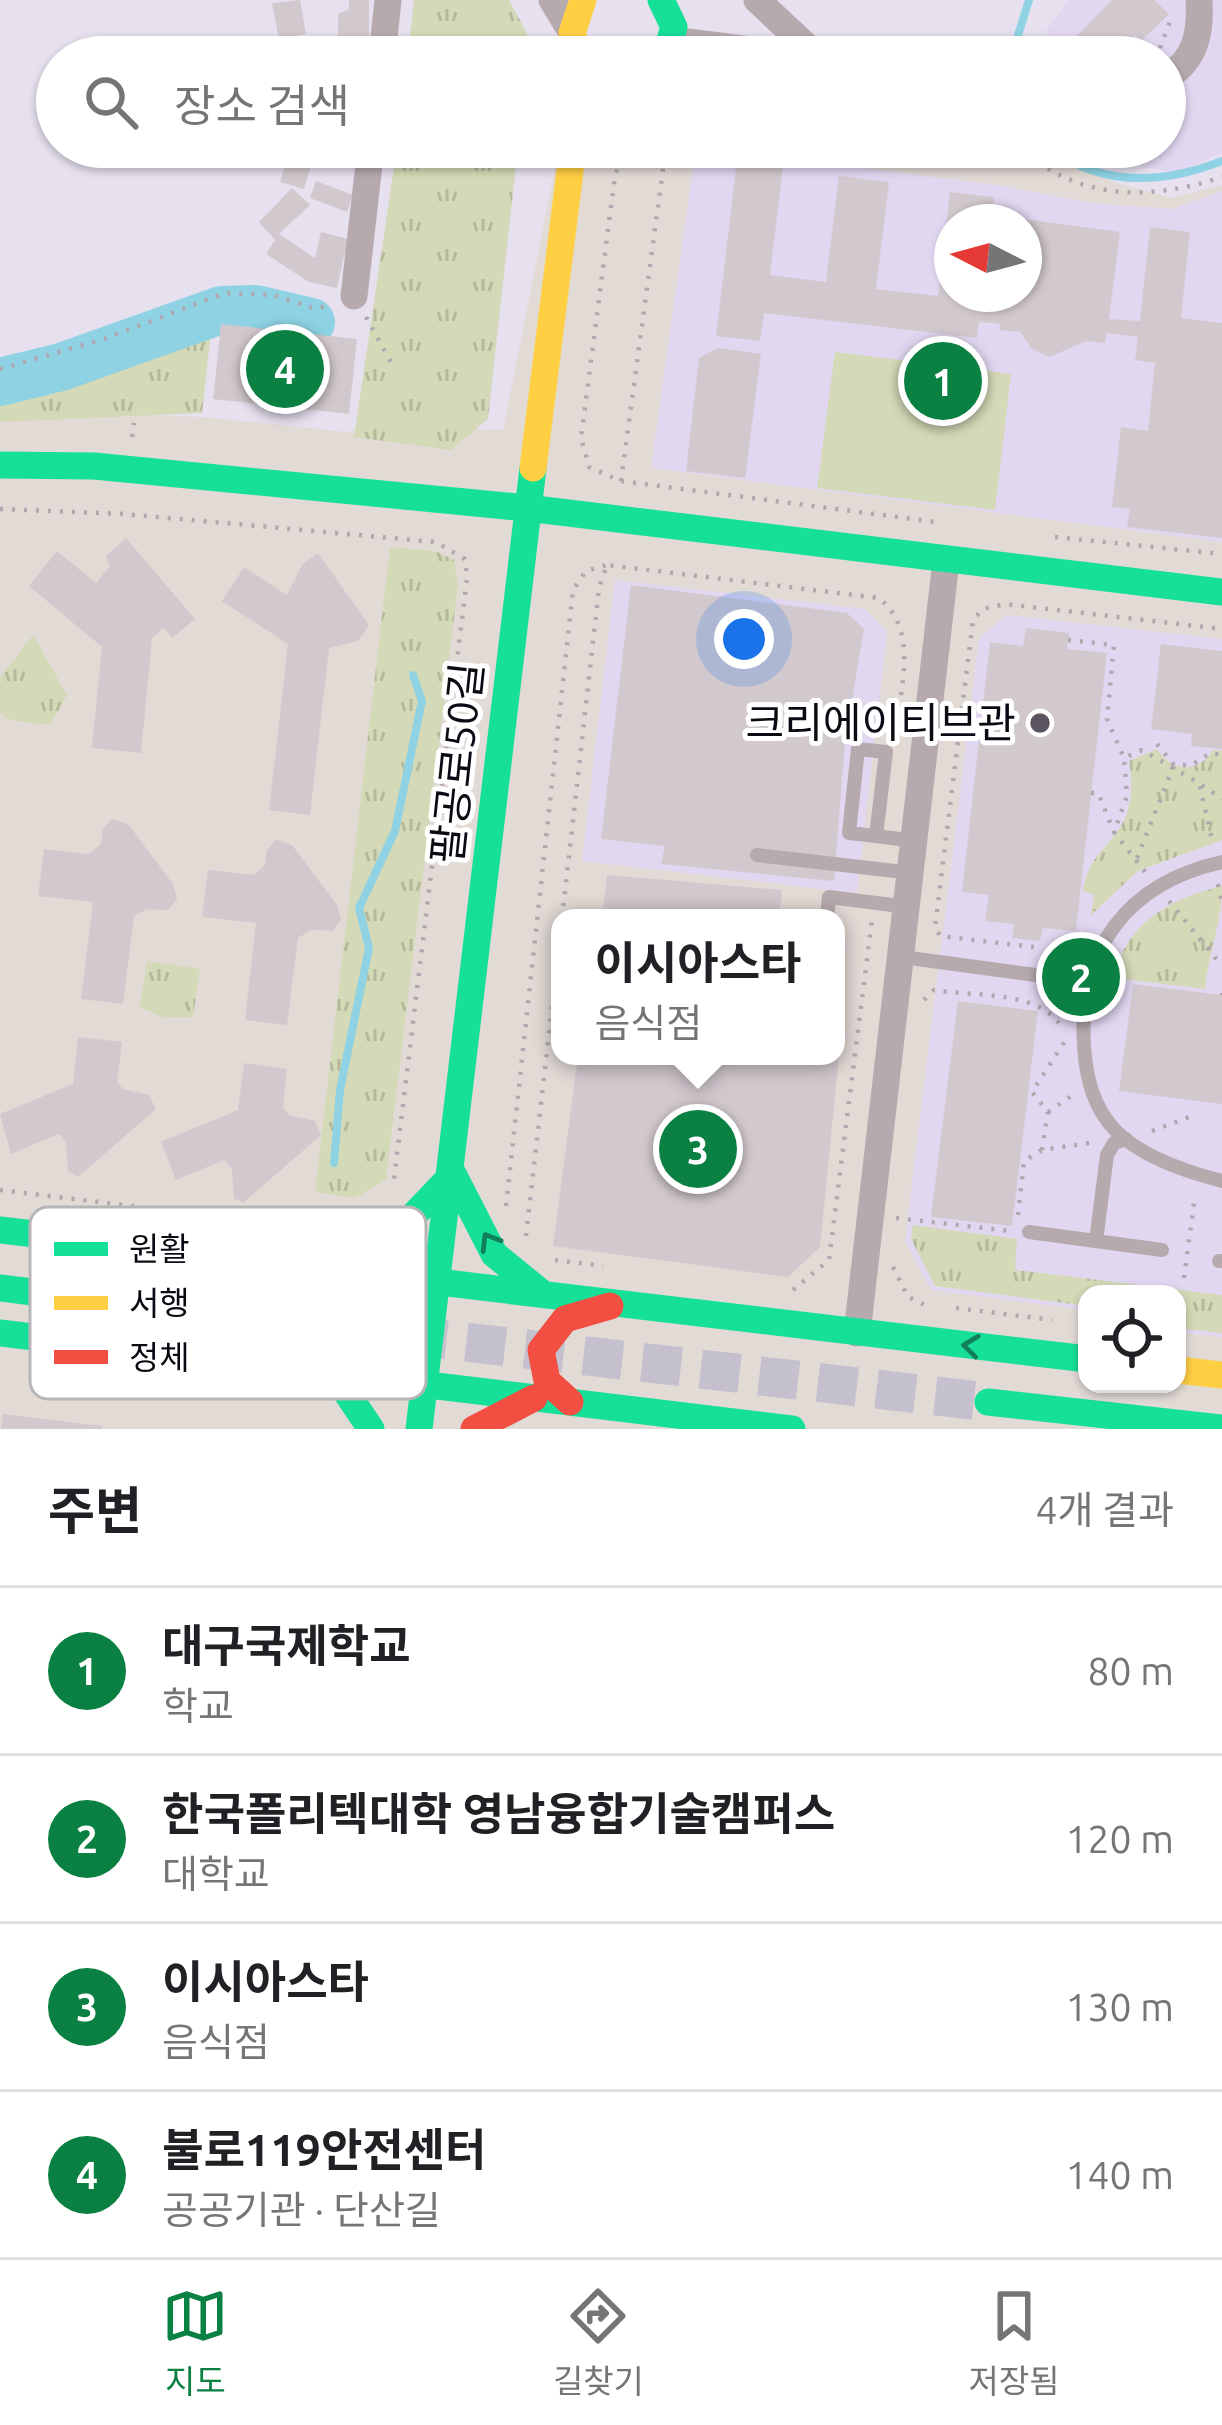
<!DOCTYPE html>
<html lang="ko">
<head>
<meta charset="utf-8">
<style>
  body { margin:0; font-family:Ubuntu,"Noto Sans KR",sans-serif; background:#f6f6f6; color:#202124 }
  .controls { position:absolute; right:36px; bottom:36px; display:grid; overflow:hidden; border-radius:24px; box-shadow:0 3px 9px #0004 }
  .controls button { width:108px; height:108px; display:grid; place-items:center; padding:0; border:0; border-bottom:3px solid #e0e0e0; background:#fff; color:#202124; font:60px sans-serif }
  .compass { position:absolute; left:934px; top:204px; width:108px; height:108px; border-radius:50%; background:#fff; box-shadow:0 3px 9px #0004; rotate:276deg }
  .you { position:absolute; left:744px; top:639px; width:42px; height:42px; margin:-30px; border:9px solid #fff; border-radius:50%; background:#1a73e8; box-shadow:0 0 0 18px #1a73e833 }
  .badge { display:grid; place-items:center; width:78px; height:78px; border-radius:50%; background:#0b8043; color:#fff; font-size:39px; font-weight:700 }
  .pin { position:absolute; translate:-50% -50%; border:6px solid #fff; box-shadow:0 3px 12px #0006 }
  .popup { position:absolute; left:551px; top:909px; width:294px; height:156px; box-sizing:border-box; display:grid; place-content:center; border-radius:24px; background:#fff; filter:drop-shadow(0 3px 9px #0005); font-size:39px; white-space:nowrap; color:#757577 }
  .popup b { font-size:45px; color:#202124 }
  .popup::after { content:''; position:absolute; left:50%; top:100%; margin-left:-24px; border:24px solid transparent; border-top-color:#fff }
  .list { margin:0; padding:0; list-style:none }
  h2 { display:flex; justify-content:space-between; align-items:center; height:156px; margin:0; padding:0 48px; font-size:51px }
  h2 small { font-size:39px; font-weight:400; color:#757577 }
  .list li { display:grid; grid-template-columns:78px 1fr auto; gap:36px; align-items:center; box-sizing:border-box; height:168px; padding:0 48px; border-top:3px solid #e0e0e0 }
  .list b { display:block; font-size:45px; white-space:nowrap }
  .list p { margin:0; font-size:39px; white-space:nowrap; color:#757577 }
  .list em { font-size:39px; font-style:normal; color:#757577 }
  .icon { flex:none; width:66px; height:66px; fill:none; stroke:currentColor; stroke-width:2; stroke-linecap:round; stroke-linejoin:round }
  .map { position:relative; flex:none; width:1222px; height:1429px; overflow:hidden }
  .search { position:absolute; background:#fff; box-shadow:0 3px 9px #0004; left:36px; right:36px; top:36px; height:132px; display:flex; align-items:center; gap:30px; box-sizing:border-box; padding:0 42px; border-radius:66px; color:#757577; font-size:45px }
  .sheet { height:828px; background:#fff }
  nav { display:flex; justify-content:space-around; align-items:center; box-sizing:border-box; height:168px; border-top:3px solid #e0e0e0; background:#fff; font-size:33px; color:#757577 }
  nav a { display:grid; justify-items:center; gap:6px }
  nav .on { color:#0b8043 }
  .map>svg:first-child { display:block }
  .industrial { fill:#e2dad5; fill-rule:evenodd }
  .built { fill:#e2d7f1; fill-rule:evenodd }
  .grass { fill:url(#grass-tufts) }
  .pitch { fill:#d4d9b7 }
  .lines { fill:none; stroke-linecap:round; stroke-linejoin:round }
  .stream { stroke:#8ed2e3; stroke-width:8 }
  .river { stroke:#8ed2e3; stroke-width:48 }
  .building { fill:#d2c9cf }
  .secondary-tunnel { stroke:#c5c0ce; stroke-width:39; stroke-dasharray:39 20; stroke-linecap:butt }
  .path { stroke:#b0a8ae; stroke-width:4.5; stroke-dasharray:3 9; stroke-linecap:butt }
  .lane { stroke:#b6aaae; stroke-width:14 }
  .street { stroke:#b6aaae; stroke-width:27 }
  .fast { stroke:#16e098; stroke-width:27 }
  .slow { stroke:#ffcf43; stroke-width:27 }
  .jam { stroke:#f24e42; stroke-width:27 }
  .oneway { stroke:#127f5c }
  .poi-dot { fill:#59545f; stroke:#fff; stroke-width:4.5 }
  .labels { text-anchor:middle; stroke-width:10; stroke-linejoin:round; paint-order:stroke }
  .poi-label { font-size:42px; fill:#0d0912; stroke:#fff; text-anchor:end }
  .street-label { font-size:42px; fill:#0d0912; stroke:#fff }
  .key { fill:#fff; stroke:#b6b5b8; stroke-width:3 }
  .key-label { font-size:33px; fill:#0d0912 }
</style>
</head>
<body>
<div class="map">
<svg width="1222" height="1429" viewBox="0 0 1222 1429">
  <defs>
    <pattern id="grass-tufts" width="24" height="20" patternUnits="userSpaceOnUse" patternTransform="scale(3)"><rect width="24" height="20" fill="#d4d9b7"/><path d="M3 7l-1-3M5 7V3M7 7l1-3M15 17l-1-3M17 17v-4M19 17l1-3" fill="none" stroke="#b5b99c"/></pattern>
  </defs>
  <rect width="100%" height="100%" fill="#e6e0ef"/>
  <path class="industrial" d="M 559,147 L 1045,147 L 1116,183 L 1171,198 L 1222,185 L 1222,1429 L 0,1429 L 0,410 L 203,417 L 347,432 L 379,425 L 503,430 ZM 952,222 L 1024,222 L 1024,294 L 952,294 ZM 560,918 L 836,918 L 836,1056 L 560,1056 ZM 1087,1294 L 1177,1294 L 1177,1384 L 1087,1384 Z"/>
  <path class="built" d="M 1069,0 L 1222,0 L 1222,153 L 1175,173 L 1065,151 L 1061,147 L 1165,147 L 1165,57 L 1047,57 L 1047,29 Z
    M 696,147 L 998,185 L 1092,203 L 1172,209 L 1222,191 L 1222,542 L 651,468 ZM 952,222 L 1024,222 L 1024,294 L 952,294 Z
    M 615,580 L 865,609 L 887,632 L 857,893 L 582,861 Z
    M 1007,615 L 1222,639 L 1222,1337 L 1177,1332 L 1177,1294 L 1087,1294 L 1087,1310 L 931,1290 L 905,1241 L 979,638 Z"/>
  <path class="grass" d="M 414,0 L 509,0 L 530,39 L 528,57 L 408,57 Z
    M 397,147 L 518,147 L 488,419 L 451,450 L 354,437 Z
    M 212,322 L 202,413 L 0,422 L 0,391 L 51,383 Z
    M 390,547 L 435,551 L 454,560 L 458,585 L 386,1179 L 355,1198 L 315,1192 Z
    M 33,635 L 67,695 L 50,725 L 10,720 L 0,712 L 0,678 Z
    M 1157,749 C 1171,772 1199,774 1213,750 L 1222,751 L 1222,840 L 1138,871 L 1091,915 L 1094,894 L 1083,892 C 1089,838 1143,842 1129,761 Z
    M 1222,886 C 1222,922 1209,952 1205,989 L 1114,978 C 1125,923 1171,898 1222,886 Z
    M 147,961 L 200,969 L 193,1017 L 163,1017 L 140,1007 Z
    M 913,1225 L 1017,1239 L 1015,1270 L 1222,1295 L 1222,1333 L 1177,1328 L 1177,1294 L 1087,1294 L 1087,1306 L 935,1286 L 911,1239 Z"/>
  <path class="pitch" d="M 835,352 L 1011,374 L 995,510 L 817,488 Z"/>
  <g class="lines">
    <path class="stream" d="M 1014,48 L 1029,0
      M 1049,147 C 1102,188 1163,184 1222,161
      M 334,1163 L 340,1090 L 369,948 L 359,908 L 395,831 L 422,701 L 413,675"/>
    <path class="river" d="M 0,382 L 61,367 L 221,310 L 255,309 L 311,322"/>
  </g>
  <path class="building" d="M 300,0 L 306,34 L 279,39 L 272,3 Z
    M 349,0 L 369,0 L 369,41 L 338,41 L 338,14 L 349,9 Z
    M 1112,0 L 1154,0 L 1169,14 L 1141,41 L 1135,35 L 1112,57 L 1070,57 L 1063,50 Z
    M 319,147 L 351,147 L 350,154 Z
    M 290,149 L 314,156 L 304,189 L 280,182 Z
    M 737,160 L 783,166 L 770,275 L 826,282 L 839,176 L 889,182 L 876,289 L 938,296 L 950,192 L 994,197 L 991,222 L 952,222 L 952,294 L 982,294 L 980,309 L 1002,311 L 1004,294 L 1024,294 L 1024,219 L 1120,232 L 1109,319 L 1140,321 L 1150,227 L 1190,232 L 1181,318 L 1222,323 L 1222,538 L 1127,527 L 1130,509 L 1112,507 L 1121,427 L 1148,431 L 1155,363 L 1135,360 L 1138,337 L 1107,333 L 1105,343 L 1087,341 L 1049,357 L 1031,348 L 1020,332 L 999,330 L 1000,324 L 979,322 L 977,338 L 764,313 L 760,341 L 716,336 Z
    M 316,181 L 353,195 L 347,212 L 310,198 Z
    M 292,188 L 310,205 L 279,234 L 315,258 L 321,232 L 356,241 L 352,257 L 344,255 L 337,288 L 309,282 L 266,254 L 275,240 L 259,222 Z
    M 221,324 L 357,339 L 349,414 L 213,399 Z
    M 718,348 L 761,354 L 745,478 L 686,471 L 699,358 Z
    M 126,538 L 195,619 L 172,638 L 164,628 L 152,638 L 141,753 L 92,748 L 102,647 L 29,586 L 57,551 L 96,583 L 110,566 L 106,556 Z
    M 318,553 L 369,625 L 358,641 L 329,648 L 310,815 L 269,810 L 288,644 L 222,601 L 244,567 L 287,595 L 302,565 Z
    M 631,585 L 847,613 L 864,629 L 845,741 L 834,881 L 661,864 L 665,846 L 601,839 Z
    M 1026,628 L 1069,633 L 1067,649 L 1107,653 L 1076,931 L 1043,928 L 1040,941 L 1012,938 L 1014,924 L 985,921 L 989,895 L 962,892 L 990,642 L 1023,646 Z
    M 1161,644 L 1222,651 L 1222,749 L 1191,746 L 1192,734 L 1151,729 Z
    M 112,819 L 128,824 L 173,884 L 177,899 L 168,910 L 147,909 L 134,916 L 123,1004 L 81,999 L 93,902 L 38,896 L 44,849 L 89,854 L 101,844 L 103,829 Z
    M 276,839 L 292,845 L 337,905 L 341,920 L 332,931 L 311,930 L 298,938 L 287,1025 L 245,1020 L 256,923 L 202,917 L 208,870 L 254,875 L 265,865 L 267,850 Z
    M 607,875 L 782,890 L 779,918 L 602,918 Z
    M 1133,984 L 1222,995 L 1222,1104 L 1119,1091 Z
    M 958,1001 L 1038,1011 L 1012,1226 L 931,1217 Z
    M 78,1037 L 122,1042 L 117,1082 L 123,1089 L 149,1095 L 156,1109 L 78,1177 L 68,1171 L 66,1143 L 59,1134 L 11,1154 L 0,1114 L 73,1084 Z
    M 578,1056 L 839,1056 L 820,1247 L 788,1277 L 553,1246 Z
    M 244,1063 L 287,1069 L 283,1108 L 289,1115 L 315,1121 L 321,1135 L 243,1203 L 234,1198 L 232,1169 L 224,1160 L 176,1180 L 161,1142 L 238,1110 Z
    M 3,1414 L 103,1426 L 102,1429 L 1,1429 Z"/>
  <g class="lines">
    <path class="secondary-tunnel" d="M 56,1295 L 988,1402"/>
    <path class="path" d="M 843,44 L 955,57
      M 1160,48 L 1171,19
      M 625,147 L 615,176 L 581,438 L 589,467 L 621,481 L 936,522
      M 1019,147 C 1079,201 1149,201 1222,177
      M 366,317 L 393,366
      M 0,369 L 104,339 L 225,293 L 274,295 L 316,309 L 332,304
      M 132,437 L 134,423
      M 621,481 L 666,147
      M 0,509 L 124,514 L 436,542 L 465,559 L 467,578 L 393,1187
      M 1055,537 L 1222,554
      M 1068,640 L 1114,645 L 1107,719 L 1124,758
      M 1157,744 L 1174,765 L 1192,765 L 1210,753 L 1222,755
      M 1202,785 L 1222,799
      M 1091,793 L 1098,793 L 1114,832
      M 1137,858 L 1174,765
      M 1145,872 L 1114,832 L 1127,796 L 1124,758 L 1142,750 L 1199,783 L 1213,844
      M 1218,884 L 1222,902
      M 1169,901 L 1222,966
      M 562,918 L 599,588 L 607,565 L 879,598 C 920,632 900,688 895,736
      M 1034,947 L 940,936 L 935,927 L 973,620 L 983,609 L 1005,604 L 1222,629
      M 1222,995 L 1222,993
      M 924,1000 L 934,990 C 973,997 1043,989 1063,1030
      M 1048,1112 L 1073,1095
      M 1152,1131 L 1197,1114
      M 1042,1150 L 1048,1112 L 1032,1092 L 1065,1041
      M 0,1190 L 346,1232
      M 506,1206 L 573,590 L 586,571 L 607,565
      M 1018,1215 L 1024,1161 L 1042,1150 L 1090,1143
      M 896,1218 L 1010,1231
      M 526,1236 L 560,936
      M 555,1260 L 603,1266
      M 893,1267 L 908,1297 L 927,1306
      M 1184,1278 L 1195,1195
      M 793,1290 L 829,1260 L 872,920
      M 956,1308 L 1052,1320"/>
    <path class="lane" d="M 1165,114 L 1171,120
      M 876,836 L 849,833 L 858,749 L 886,752 L 876,836 L 915,841
      M 757,855 L 912,873
      M 1222,862 C 1127,883 1078,949 1084,1046 C 1086,1077 1093,1107 1115,1130 C 1141,1157 1187,1172 1222,1181
      M 827,918 L 829,897 L 908,907
      M 902,957 L 1087,982
      M 1029,1232 L 1162,1250
      M 1096,1241 L 1107,1155 L 1114,1143 L 1126,1139
      M 1219,1261 L 1222,1261"/>
    <path class="street" d="M 552,0 L 572,33
      M 757,0 L 818,57
      M 672,40 L 806,57
      M 382,57 L 388,0
      M 1165,78 C 1196,61 1201,32 1199,0
      M 354,296 L 371,147
      M 857,1333 L 946,561"/>
    <path class="fast" d="M 661,0 L 674,27 L 665,57
      M 0,465 L 94,466 L 527,508 L 1222,592
      M 0,1230 L 1087,1359
      M 343,1273 L 393,1237 L 453,1174 L 494,1254 L 543,1294
      M 0,1288 L 56,1295
      M 0,1333 L 792,1429
      M 256,1362 L 301,1345 L 316,1300 L 290,1266
      M 334,1374 L 371,1429
      M 988,1402 L 1222,1428
      M 419,1429 L 533,468"/>
    <path class="slow" d="M 580,57 L 572,33 L 583,0
      M 533,468 L 573,147
      M 1177,1370 L 1222,1375"/>
    <path class="jam" d="M 570,1402 L 547,1381 L 541,1350 L 565,1319 L 610,1306
      M 474,1429 L 534,1398"/>
  </g>
  <defs><path id="oneway-chevron" d="M-2-3.5L2.5 0L-2 3.5" fill="none" stroke-width="1.6" stroke-linecap="round" stroke-linejoin="round" transform="scale(3)"/></defs>
  <g class="oneway">
    <use href="#oneway-chevron" transform="translate(489 1241) rotate(-121)"/>
    <use href="#oneway-chevron" transform="translate(971 1346) rotate(-173)"/>
  </g>
  <circle class="poi-dot" cx="1040" cy="723" r="12"/>
  <g class="labels">
    <g class="poi-label">
      <text x="1016" y="738">크리에이티브관</text>
    </g>
    <g class="street-label">
      <text transform="translate(457 763) rotate(-84)" y="15">팔공로50길</text>
    </g>
  </g>
  <rect x="30" y="1207" width="396" height="192" rx="18" class="key"/>
  <rect x="54" y="1242" width="54" height="14" fill="#16e098"/>
  <rect x="54" y="1296" width="54" height="14" fill="#ffcf43"/>
  <rect x="54" y="1350" width="54" height="14" fill="#f24e42"/>
  <g class="key-label">
    <text x="129" y="1261">원활</text>
    <text x="129" y="1315">서행</text>
    <text x="129" y="1369">정체</text>
  </g>
</svg>
<div class="controls">
<button><svg class="icon" aria-label="locate" viewBox="0 0 24 24"><circle cx="12" cy="12" r="6"/><path d="M12 2v4M12 18v4M2 12h4M18 12h4"/></svg></button>
</div>
<svg class="compass" viewBox="-18 -18 36 36"><path d="M0-13l5 13h-10z" fill="#e53935"/><path d="M0 13l5-13h-10z" fill="#757577"/></svg>
<div class="you"></div>
<div class="pin badge" style="left:943px;top:381px">1</div>
<div class="pin badge" style="left:1081px;top:977px">2</div>
<div class="pin badge" style="left:698px;top:1149px">3</div>
<div class="popup"><b>이시아스타</b>음식점</div>
<div class="pin badge" style="left:285px;top:369px">4</div>
<div class="search"><svg class="icon" aria-label="search" viewBox="0 0 24 24"><circle cx="10" cy="10" r="6"/><path d="M15 15l6 6"/></svg>장소 검색</div>
</div>
<section class="sheet">
<h2>주변<small>4개 결과</small></h2>
<ul class="list">
<li><span class="badge">1</span><div><b>대구국제학교</b><p>학교</p></div><em>80 m</em></li>
<li><span class="badge">2</span><div><b>한국폴리텍대학 영남융합기술캠퍼스</b><p>대학교</p></div><em>120 m</em></li>
<li><span class="badge">3</span><div><b>이시아스타</b><p>음식점</p></div><em>130 m</em></li>
<li><span class="badge">4</span><div><b>불로119안전센터</b><p>공공기관 · 단산길</p></div><em>140 m</em></li>
</ul>
</section>
<nav>
<a class="on"><svg class="icon" aria-label="map" viewBox="0 0 24 24"><path d="M3 6l6-2 6 2 6-2v14l-6 2-6-2-6 2zM9 4v14M15 6v14"/></svg>지도</a>
<a><svg class="icon" aria-label="directions" viewBox="0 0 24 24"><path d="M12 3l9 9-9 9-9-9zM9 14v-3h6M13 9l2 2-2 2"/></svg>길찾기</a>
<a><svg class="icon" aria-label="saved" viewBox="0 0 24 24"><path d="M7 4h10v16l-5-4-5 4z"/></svg>저장됨</a>
</nav>
</body>
</html>
